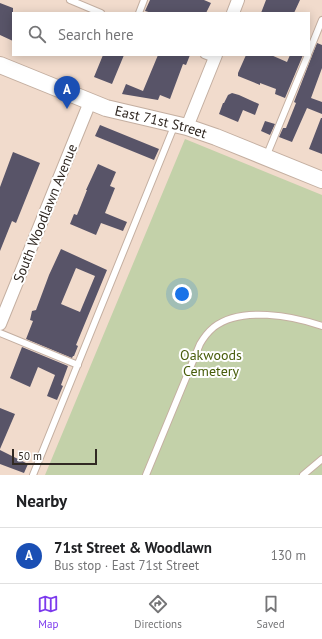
<!DOCTYPE html>
<html lang="en">
<head>
<meta charset="utf-8">
<style>
  body { margin:0; font-family:"PT Sans",sans-serif; background:#f6f6f6; color:#202124 }
  .scale { position:absolute; left:12px; bottom:10px; width:85px; box-sizing:border-box; padding-left:4px; border:2px solid #312923; border-top:0; font-size:11px; line-height:14px; white-space:nowrap; color:#312923; -webkit-text-stroke:3px #fff; paint-order:stroke }
  .you { position:absolute; left:182px; top:294px; width:14px; height:14px; margin:-10px; border:3px solid #fff; border-radius:50%; background:#1a73e8; box-shadow:0 0 0 6px #1a73e833 }
  .badge { display:grid; place-items:center; width:26px; height:26px; border-radius:50%; background:#7c3aed; color:#fff; font-size:13px; font-weight:700 }
  .pin { position:absolute; translate:-50% -33px; filter:drop-shadow(0 1px 2px #0008) }
  .pin::after { content:''; position:absolute; top:21px; width:14px; height:12px; background:inherit; clip-path:polygon(0 0,100% 0,50% 100%) }
  .list { margin:0; padding:0; list-style:none }
  h2 { display:flex; justify-content:space-between; align-items:center; height:52px; margin:0; padding:0 16px; font-size:17px }
  h2 small { font-size:13px; font-weight:400; color:#757577 }
  .list li { display:grid; grid-template-columns:26px 1fr auto; gap:12px; align-items:center; box-sizing:border-box; height:56px; padding:0 16px; border-top:1px solid #e0e0e0 }
  .list b { display:block; font-size:15px; white-space:nowrap }
  .list p { margin:0; font-size:13px; white-space:nowrap; color:#757577 }
  .list em { font-size:13px; font-style:normal; color:#757577 }
  .icon { flex:none; width:22px; height:22px; fill:none; stroke:currentColor; stroke-width:2; stroke-linecap:round; stroke-linejoin:round }
  .map { position:relative; flex:none; width:322px; height:475px; overflow:hidden }
  .search { position:absolute; background:#fff; box-shadow:0 2px 10px #0003; left:12px; right:12px; top:12px; height:44px; display:flex; align-items:center; gap:10px; box-sizing:border-box; padding:0 14px; border-radius:0px; color:#757577; font-size:15px }
  .sheet { height:108px; background:#fff }
  nav { display:flex; justify-content:space-around; align-items:center; box-sizing:border-box; height:56px; border-top:1px solid #e0e0e0; background:#fff; font-size:11px; color:#757577 }
  nav a { display:grid; justify-items:center; gap:2px }
  nav .on { color:#7c3aed }
  .map>svg:first-child { display:block }
  .green { fill:#c3d1a9 }
  .building { fill:#585468; fill-rule:evenodd }
  .lines { fill:none; stroke-linecap:round; stroke-linejoin:round }
  .service-casing { stroke:#c4afa1; stroke-width:8 }
  .minor-casing { stroke:#c4afa1; stroke-width:14 }
  .secondary-casing { stroke:#c4afa1; stroke-width:18 }
  .service { stroke:#fff; stroke-width:6 }
  .minor { stroke:#fff; stroke-width:12 }
  .secondary { stroke:#fff; stroke-width:16 }
  .labels { text-anchor:middle; stroke-width:4; stroke-linejoin:round; paint-order:stroke }
  .street-label { font-size:14px; fill:#312923; stroke:#fff }
  .park-label { font-size:14px; fill:#485d0b; stroke:#fff }
</style>
</head>
<body>
<div class="map">
<svg width="322" height="475" viewBox="0 0 322 475">
  <rect width="100%" height="100%" fill="#f1dbcc"/>
  <path class="green" d="M 185,139 L 322,195 L 322,475 L 45,475 Z"/>
  <path class="building" d="M 150,0 L 204,0 L 211,3 L 206,13 L 152,13 L 145,11 Z
    M 266,0 L 300,0 L 294,13 L 261,13 Z
    M 0,3 L 13,8 L 13,41 L 0,35 Z
    M 317,43 L 322,45 L 322,68 L 311,98 L 322,102 L 322,114 L 307,108 L 292,142 L 279,137 L 283,128 L 286,128 L 296,103 L 294,102 Z
    M 103,55 L 124,55 L 112,84 L 94,77 Z
    M 158,55 L 190,55 L 186,65 L 183,64 L 170,99 L 160,95 L 158,100 L 122,94 L 126,84 L 143,91 Z
    M 246,55 L 271,55 L 287,62 L 290,55 L 303,55 L 285,98 L 275,94 L 276,89 L 260,83 L 260,85 L 238,76 L 238,73 Z
    M 232,93 L 239,95 L 259,104 L 255,115 L 243,110 L 238,122 L 219,114 L 223,103 L 224,103 L 228,95 Z
    M 321,118 L 322,118 L 322,154 L 309,149 Z
    M 265,121 L 275,124 L 270,135 L 261,131 Z
    M 100,125 L 159,149 L 154,160 L 95,136 Z
    M 13,152 L 40,163 L 16,223 L 12,221 L 0,251 L 0,187 Z
    M 98,164 L 116,172 L 110,186 L 115,188 L 105,213 L 127,222 L 123,231 L 101,223 L 96,235 L 70,224 L 74,214 L 77,215 L 87,190 L 86,190 Z
    M 61,249 L 107,270 L 76,345 L 78,346 L 74,356 L 73,356 L 72,358 L 26,339 L 33,321 L 30,320 L 32,311 L 36,310 L 49,275 ZM 76,268 L 95,276 L 80,312 L 61,304 Z
    M 22,347 L 68,366 L 61,385 L 63,386 L 57,400 L 47,396 L 55,375 L 38,367 L 30,387 L 10,378 Z
    M 0,408 L 15,414 L 0,449 Z
    M 0,450 L 28,464 L 24,473 L 0,464 Z"/>
  <g class="lines">
    <g class="service-casing">
      <path id="service" d="M 70,0 L 101,13
        M 139,13 L 144,0
        M 309,52 L 322,20
        M 204,55 L 214,59
        M 266,157 L 308,55
        M 0,333 L 78,365
        M 33,475 L 175,124
        M 146,475 L 200,344 C 204,337 208,332 214,327 C 241,306 293,316 322,326
        M 303,475 L 322,459"/>
    </g>
    <g class="minor-casing">
      <path id="minor" d="M 233,13 L 238,0
        M 187,127 L 216,55
        M 0,324 L 90,102"/>
    </g>
    <g class="secondary-casing">
      <g id="secondary">
        <path id="s1" d="M 0,65 L 106,108 L 187,127 L 216,137 L 322,180"/>
      </g>
    </g>
    <use href="#service" class="service"/>
    <use href="#minor" class="minor"/>
    <use href="#secondary" class="secondary"/>
  </g>
  <g class="labels">
    <g class="street-label">
      <text dy="5" stroke="none"><textPath href="#s1" startOffset="171">East 71st Street</textPath></text>
      <text transform="translate(45 213) rotate(-68)" y="5">South Woodlawn Avenue</text>
    </g>
    <g class="park-label">
      <text x="211" y="360">Oakwoods<tspan x="211" dy="16">Cemetery</tspan></text>
    </g>
  </g>
</svg>
<div class="scale">50 m</div>
<div class="you"></div>
<div class="pin badge" style="left:67px;top:109px;background:#1a4fb4">A</div>
<div class="search"><svg class="icon" aria-label="search" viewBox="0 0 24 24"><circle cx="10" cy="10" r="6"/><path d="M15 15l6 6"/></svg>Search here</div>
</div>
<section class="sheet">
<h2>Nearby<small></small></h2>
<ul class="list">
<li><span class="badge" style="background:#1a4fb4">A</span><div><b>71st Street &amp; Woodlawn</b><p>Bus stop · East 71st Street</p></div><em>130 m</em></li>
</ul>
</section>
<nav>
<a class="on"><svg class="icon" aria-label="map" viewBox="0 0 24 24"><path d="M3 6l6-2 6 2 6-2v14l-6 2-6-2-6 2zM9 4v14M15 6v14"/></svg>Map</a>
<a><svg class="icon" aria-label="directions" viewBox="0 0 24 24"><path d="M12 3l9 9-9 9-9-9zM9 14v-3h6M13 9l2 2-2 2"/></svg>Directions</a>
<a><svg class="icon" aria-label="saved" viewBox="0 0 24 24"><path d="M7 4h10v16l-5-4-5 4z"/></svg>Saved</a>
</nav>
</body>
</html>
